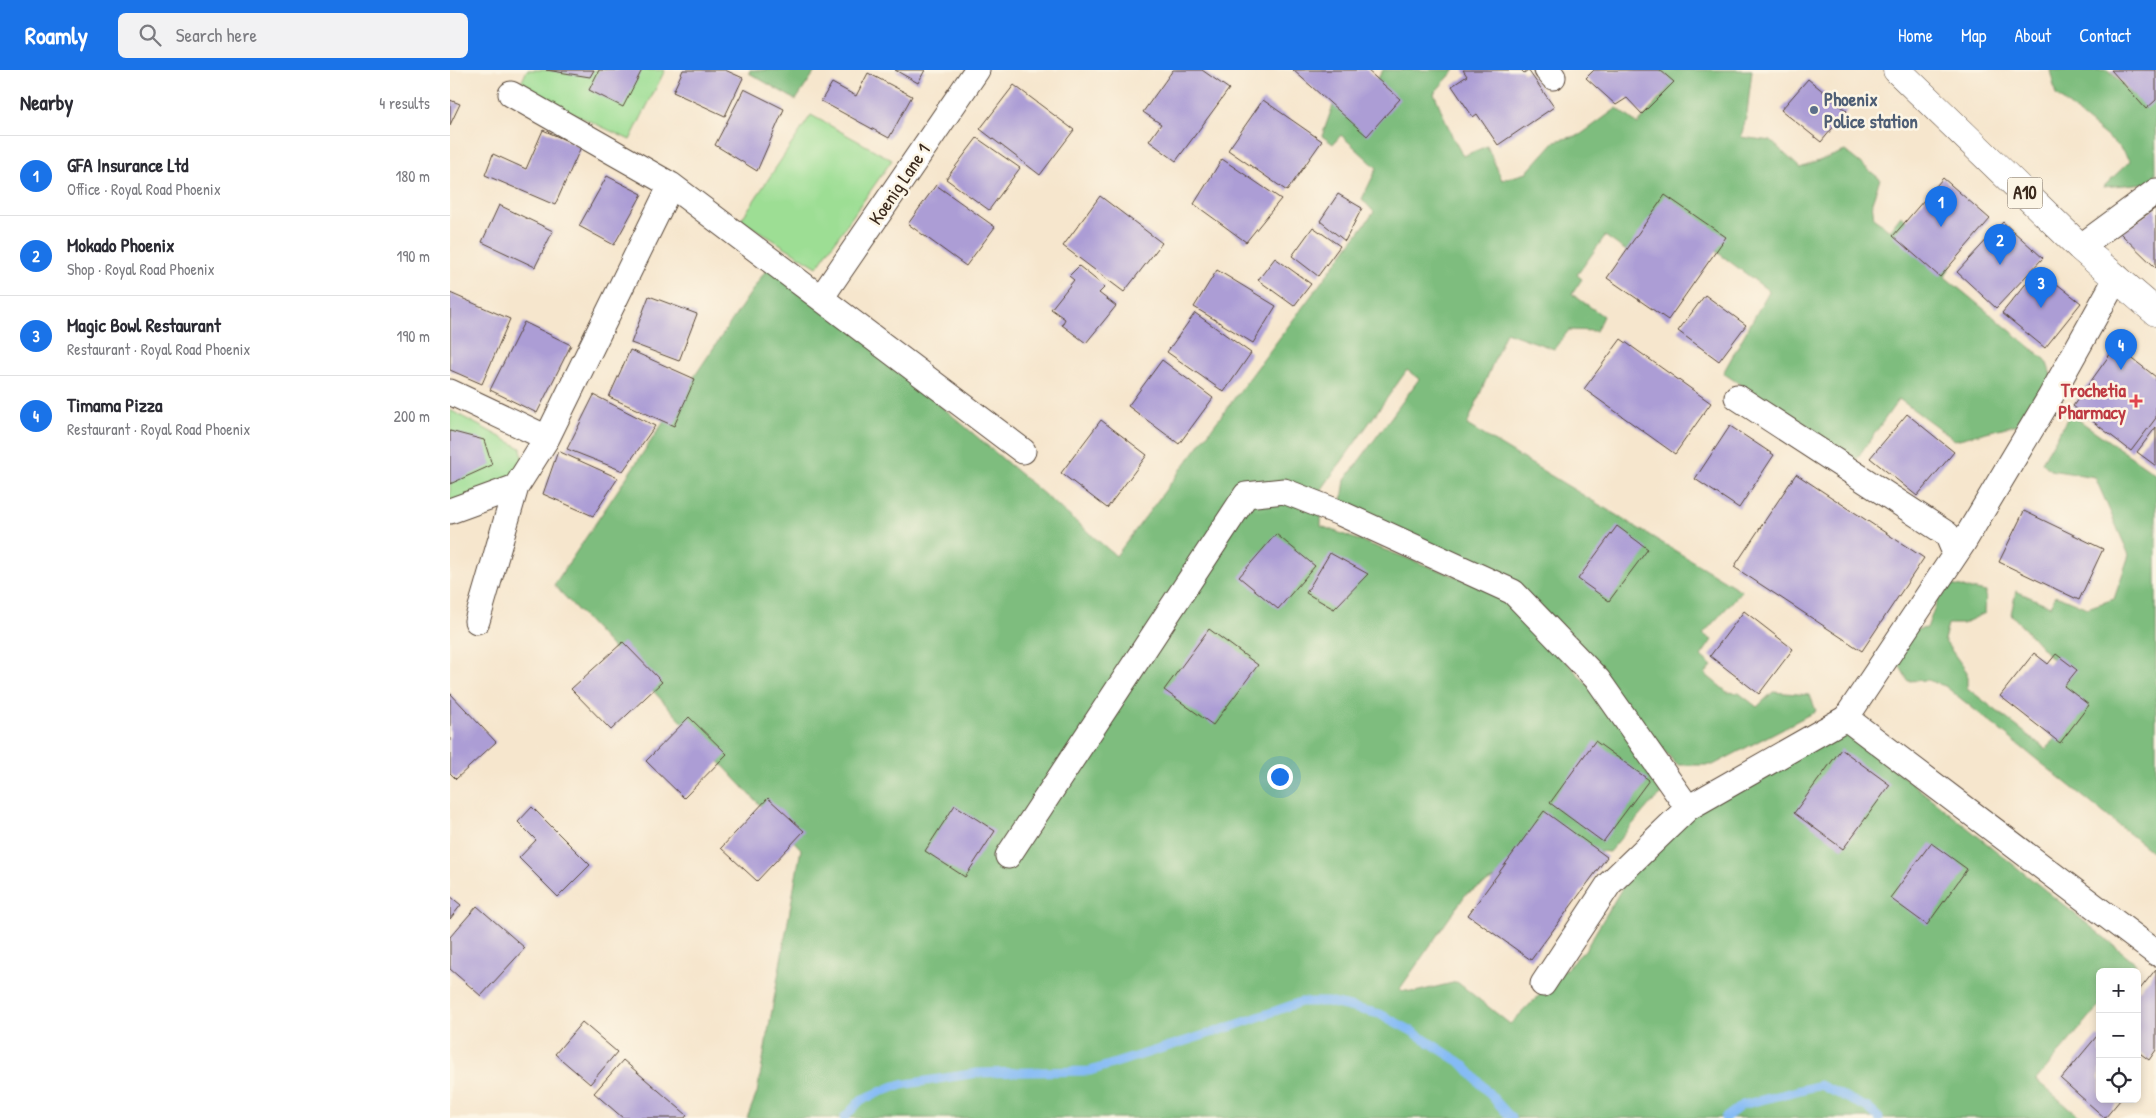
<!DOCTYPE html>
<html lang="en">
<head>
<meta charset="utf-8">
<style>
  body { margin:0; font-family:"Patrick Hand",sans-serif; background:#f2f2f3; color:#2b2b33 }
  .controls { position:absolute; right:15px; bottom:15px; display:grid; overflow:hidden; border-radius:8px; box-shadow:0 2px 8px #0003 }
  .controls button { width:45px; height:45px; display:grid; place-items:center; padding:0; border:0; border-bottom:1px solid #e1e1e2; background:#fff; color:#2b2b33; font:25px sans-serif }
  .you { position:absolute; left:829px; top:706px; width:18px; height:18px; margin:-12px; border:4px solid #fff; border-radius:50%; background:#1a73e8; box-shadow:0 0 0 8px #1a73e833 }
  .badge { display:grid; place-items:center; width:32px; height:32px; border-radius:50%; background:#1a73e8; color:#fff; font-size:16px; font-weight:700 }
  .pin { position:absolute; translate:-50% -41px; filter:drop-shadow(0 1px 2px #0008) }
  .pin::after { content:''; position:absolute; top:26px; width:18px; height:15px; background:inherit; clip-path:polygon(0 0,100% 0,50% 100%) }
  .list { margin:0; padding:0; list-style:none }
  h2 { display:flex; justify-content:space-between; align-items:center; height:65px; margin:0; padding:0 20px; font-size:21px }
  h2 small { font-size:16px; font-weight:400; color:#7c7c81 }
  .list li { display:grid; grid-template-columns:32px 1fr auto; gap:15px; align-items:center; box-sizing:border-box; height:80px; padding:0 20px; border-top:1px solid #e1e1e2 }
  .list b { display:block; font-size:19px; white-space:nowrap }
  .list p { margin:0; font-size:16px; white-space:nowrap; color:#7c7c81 }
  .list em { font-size:16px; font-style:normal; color:#7c7c81 }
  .icon { flex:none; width:28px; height:28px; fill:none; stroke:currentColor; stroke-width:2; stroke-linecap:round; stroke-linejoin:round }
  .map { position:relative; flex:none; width:1706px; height:1048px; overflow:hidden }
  header { display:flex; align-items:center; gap:30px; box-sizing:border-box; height:70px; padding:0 25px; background:#1a73e8; color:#fff }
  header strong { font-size:24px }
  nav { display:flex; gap:28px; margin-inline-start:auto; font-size:18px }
  .search { width:350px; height:45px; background:#f2f2f3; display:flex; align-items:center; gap:12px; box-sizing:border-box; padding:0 18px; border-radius:8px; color:#7c7c81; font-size:19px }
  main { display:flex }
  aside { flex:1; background:#fff }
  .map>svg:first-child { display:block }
  .green { fill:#9dde94; stroke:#6c8459 }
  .forest { fill:#7ebd7e; stroke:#5c744e }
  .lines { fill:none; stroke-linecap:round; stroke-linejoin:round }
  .stream { stroke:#85bbf5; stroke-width:9 }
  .building { fill:#ac9dd5 }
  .minor-casing { stroke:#574638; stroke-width:27 }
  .primary-casing { stroke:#574638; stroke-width:29 }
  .minor { stroke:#fff; stroke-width:25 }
  .primary { stroke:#fff; stroke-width:28 }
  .service-dot { fill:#5c6f8a; stroke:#fcf5e5; stroke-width:2 }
  .health-dot { fill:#e0444e; stroke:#fcf5e5; stroke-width:2 }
  .labels { text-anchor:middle; stroke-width:5; stroke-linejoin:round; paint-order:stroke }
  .shield { fill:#fcf5e5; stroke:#75675a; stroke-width:1 }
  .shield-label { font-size:18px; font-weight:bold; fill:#3b2a1e }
  .service-label { font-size:19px; font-weight:bold; fill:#4e5e75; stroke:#fcf5e5; text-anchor:start }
  .street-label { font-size:19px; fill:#3b2a1e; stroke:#fcf5e5 }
  .health-label { font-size:19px; font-weight:bold; fill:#be3a42; stroke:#fcf5e5; text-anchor:end }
</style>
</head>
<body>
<header>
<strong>Roamly</strong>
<div class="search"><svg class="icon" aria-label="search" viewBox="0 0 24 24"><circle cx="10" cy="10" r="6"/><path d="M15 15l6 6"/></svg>Search here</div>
<nav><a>Home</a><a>Map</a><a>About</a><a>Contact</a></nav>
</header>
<main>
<aside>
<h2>Nearby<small>4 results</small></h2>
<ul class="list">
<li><span class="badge">1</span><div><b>GFA Insurance Ltd</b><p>Office · Royal Road Phoenix</p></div><em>180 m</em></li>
<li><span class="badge">2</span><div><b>Mokado Phoenix</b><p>Shop · Royal Road Phoenix</p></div><em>190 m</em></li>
<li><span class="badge">3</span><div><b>Magic Bowl Restaurant</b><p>Restaurant · Royal Road Phoenix</p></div><em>190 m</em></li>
<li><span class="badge">4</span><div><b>Timama Pizza</b><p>Restaurant · Royal Road Phoenix</p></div><em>200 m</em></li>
</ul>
</aside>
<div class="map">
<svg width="1706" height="1048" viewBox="0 0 1706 1048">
  <rect width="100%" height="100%" fill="#fcf5e5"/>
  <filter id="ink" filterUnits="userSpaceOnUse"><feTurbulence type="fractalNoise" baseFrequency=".02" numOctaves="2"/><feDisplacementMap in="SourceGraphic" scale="10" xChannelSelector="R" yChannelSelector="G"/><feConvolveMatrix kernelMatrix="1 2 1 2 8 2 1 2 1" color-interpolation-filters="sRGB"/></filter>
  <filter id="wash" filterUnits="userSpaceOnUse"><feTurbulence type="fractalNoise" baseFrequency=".0096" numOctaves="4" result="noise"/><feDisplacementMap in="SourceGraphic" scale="20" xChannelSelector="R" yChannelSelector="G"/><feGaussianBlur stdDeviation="1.12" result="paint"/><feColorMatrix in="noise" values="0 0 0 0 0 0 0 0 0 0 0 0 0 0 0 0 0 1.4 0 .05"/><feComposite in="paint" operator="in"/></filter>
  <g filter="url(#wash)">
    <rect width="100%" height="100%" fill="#f6e6cd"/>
    <path class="green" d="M 77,0 L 215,0 L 180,70 L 69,18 Z
      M 361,45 L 442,90 L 367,197 L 291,150 Z
      M 0,340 L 71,378 L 73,393 L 56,412 L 0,435 Z"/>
    <path class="forest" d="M 300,0 L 366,0 L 346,30 L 299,3 Z
      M 933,0 L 1005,0 L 984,23 L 1003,68 L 1013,86 L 1037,76 L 1052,110 L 1076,103 L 1105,71 L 1130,65 L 1167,38 L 1188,54 L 1220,16 L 1202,0 L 1302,0 L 1297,43 L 1291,67 L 1321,71 L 1350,98 L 1395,81 L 1430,109 L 1422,132 L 1424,149 L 1440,160 L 1451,146 L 1481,171 L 1507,184 L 1495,207 L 1596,290 L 1603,311 L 1576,352 L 1505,370 L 1449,329 L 1405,391 L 1273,303 L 1319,221 L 1251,170 L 1195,194 L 1155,166 L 1127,205 L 1132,209 L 1122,224 L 1153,246 L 1146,261 L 1119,260 L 1104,279 L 1056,262 L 1017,355 L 1292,521 L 1253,564 L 1262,570 L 1251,586 L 1262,596 L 1255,604 L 1277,622 L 1289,623 L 1307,637 L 1323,622 L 1360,625 L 1366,641 L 1263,695 L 1227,695 L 1064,517 L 890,443 L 895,410 L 969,309 L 957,300 L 872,419 L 871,456 L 1055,525 L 1227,712 L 1199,735 L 1159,782 L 1104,778 L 1016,824 L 949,920 L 965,922 L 1007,912 L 1060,954 L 1135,880 L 1214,748 L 1383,650 L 1686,893 L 1678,902 L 1650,902 L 1650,935 L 1586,1010 L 1631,1048 L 297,1048 L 307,1023 L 351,779 L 104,515 L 322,191 L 666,486 L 924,142 L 912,129 L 927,98 L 891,65 L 883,74 L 872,66 L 886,27 L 914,30 Z
      M 1600,0 L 1659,0 L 1680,23 L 1705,32 L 1706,112 L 1653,117 L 1680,91 L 1668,76 L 1606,25 Z
      M 1620,344 L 1706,404 L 1706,785 L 1495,616 L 1477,610 L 1458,611 L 1448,593 L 1456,561 L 1477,558 L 1487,531 L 1501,515 L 1536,522 L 1535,543 L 1512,554 L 1498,554 L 1494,570 L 1517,602 L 1517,618 L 1596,679 L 1628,640 L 1604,617 L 1615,603 L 1561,544 L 1566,521 L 1600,536 L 1606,525 L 1637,538 L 1664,529 L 1679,485 L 1645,407 L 1600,400 L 1592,392 Z"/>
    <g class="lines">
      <path class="stream" d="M 394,1048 L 411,1030 L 444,1016 L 527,1003 L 640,1001 L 780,957 L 851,932 L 878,932 L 930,944 L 960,960 L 1013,994 L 1061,1048
        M 1275,1048 L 1292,1035 L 1370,1015 L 1418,1038 L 1429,1048"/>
    </g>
    <g id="blocks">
      <path class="building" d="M 96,0 L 144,0 L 140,7 Z
        M 149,0 L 192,0 L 173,37 L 139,20 Z
        M 233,0 L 275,0 L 293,8 L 275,46 L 223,22 Z
        M 445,0 L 475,0 L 468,13 Z
        M 723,0 L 752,0 L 779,19 L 726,91 L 699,71 L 711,54 L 693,42 Z
        M 843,0 L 917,0 L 950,29 L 917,66 Z
        M 1013,0 L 1071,0 L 1074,3 L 1078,0 L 1104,37 L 1048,75 L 1027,44 L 1023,47 L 1002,16 L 1017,6 Z
        M 1144,0 L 1210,0 L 1224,12 L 1192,44 L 1177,28 L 1166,35 L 1136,8 Z
        M 1661,0 L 1706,0 L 1706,30 L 1696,39 Z
        M 418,3 L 462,26 L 439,68 L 371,31 L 382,13 L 406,26 Z
        M 1358,9 L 1397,41 L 1371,72 L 1331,40 Z
        M 564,15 L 624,60 L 590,105 L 530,59 Z
        M 294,19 L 334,39 L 307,101 L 265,75 Z
        M 0,30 L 10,34 L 0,55 Z
        M 813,30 L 872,71 L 837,121 L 778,80 Z
        M 93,60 L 131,77 L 105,135 L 35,105 L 43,84 L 76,99 Z
        M 527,68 L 570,98 L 539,140 L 496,109 Z
        M 772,89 L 831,129 L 796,172 L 744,134 Z
        M 157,106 L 192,124 L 164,175 L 129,156 Z
        M 1493,108 L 1540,149 L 1490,207 L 1443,166 Z
        M 486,115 L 545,157 L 516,196 L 458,154 Z
        M 888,124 L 912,138 L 895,171 L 870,151 Z
        M 1215,125 L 1276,167 L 1218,250 L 1157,208 Z
        M 650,126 L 712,173 L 674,222 L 613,176 Z
        M 49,135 L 103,161 L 85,197 L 32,172 Z
        M 1706,138 L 1706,198 L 1670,163 Z
        M 1553,152 L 1593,188 L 1546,238 L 1507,202 Z
        M 863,157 L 890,176 L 868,206 L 842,186 Z
        M 825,188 L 861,214 L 844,236 L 808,210 Z
        M 629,196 L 655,217 L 649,223 L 666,236 L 636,273 L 612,255 L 615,249 L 601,239 L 624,210 L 619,206 Z
        M 1588,199 L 1631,233 L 1595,278 L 1552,243 Z
        M 767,200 L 826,236 L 803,273 L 744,237 Z
        M 0,223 L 60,249 L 32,314 L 0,300 Z
        M 1255,225 L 1296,255 L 1269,291 L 1228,261 Z
        M 199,226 L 247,244 L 229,291 L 181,273 Z
        M 745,243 L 801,283 L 774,322 L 717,282 Z
        M 74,252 L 121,275 L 87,343 L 40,320 Z
        M 1171,269 L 1261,333 L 1225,384 L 1134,319 Z
        M 1666,276 L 1706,307 L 1706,348 L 1681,381 L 1623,336 Z
        M 180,280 L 245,309 L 224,356 L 159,327 Z
        M 712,290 L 763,328 L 729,374 L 678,336 Z
        M 144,325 L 205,356 L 173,401 L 117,379 Z
        M 1457,344 L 1504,382 L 1467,426 L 1420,388 Z
        M 651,350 L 697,385 L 657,438 L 611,403 Z
        M 1280,356 L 1324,385 L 1289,438 L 1245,409 Z
        M 1706,357 L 1706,396 L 1687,382 Z
        M 0,361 L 34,370 L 42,395 L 0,414 Z
        M 108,381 L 168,408 L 143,446 L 93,424 Z
        M 1346,404 L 1474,488 L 1412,581 L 1284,497 Z
        M 1574,441 L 1653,479 L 1629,530 L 1549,492 Z
        M 1167,456 L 1198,479 L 1159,531 L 1128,509 Z
        M 826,464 L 865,496 L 828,539 L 789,507 Z
        M 880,483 L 918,504 L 884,539 L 856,523 Z
        M 1294,541 L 1343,579 L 1309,624 L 1260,586 Z
        M 759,559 L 808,595 L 763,655 L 714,620 Z
        M 173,572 L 212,612 L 161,660 L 121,619 Z
        M 1584,583 L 1598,594 L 1606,584 L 1627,600 L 1614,616 L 1639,635 L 1610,673 L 1550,626 Z
        M 0,623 L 46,672 L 6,709 L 0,703 Z
        M 239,647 L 277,684 L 234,728 L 196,691 Z
        M 1145,671 L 1199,710 L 1153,772 L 1100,733 Z
        M 1391,679 L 1440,715 L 1393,779 L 1344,743 Z
        M 318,728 L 354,761 L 307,811 L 271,778 Z
        M 505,735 L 545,761 L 515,807 L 475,781 Z
        M 82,737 L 140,795 L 108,827 L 69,788 L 86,770 L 68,752 Z
        M 1094,741 L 1157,787 L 1081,890 L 1018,845 Z
        M 1481,773 L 1517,799 L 1477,855 L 1440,828 Z
        M 0,826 L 11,835 L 0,849 Z
        M 27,836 L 75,878 L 31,926 L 0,899 L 0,867 Z
        M 1706,899 L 1706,980 L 1699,990 L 1687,981 L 1687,923 Z
        M 132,952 L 167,982 L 140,1014 L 105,984 Z
        M 1647,966 L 1650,968 L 1650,1029 L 1671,1029 L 1655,1048 L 1611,1009 Z
        M 173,990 L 237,1045 L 235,1048 L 173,1048 L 144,1023 Z"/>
    </g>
  </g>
  <g filter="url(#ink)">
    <use href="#blocks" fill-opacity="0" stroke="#574638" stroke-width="1"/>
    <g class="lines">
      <g class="minor-casing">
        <path id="minor" d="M 1097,0 L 1103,7
          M 61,24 L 221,115 L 573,381
          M 1630,177 L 1706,121
          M 371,228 L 527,0
          M 0,322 L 97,368
          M 1287,327 L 1497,464 L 1505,483
          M 0,441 L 66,417
          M 27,551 L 66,417 L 97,368 L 221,115
          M 1396,648 L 1706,883
          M 558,786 L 796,425 L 834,421 L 890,443 L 1063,522 L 1148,610 L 1238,738 L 1396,648 L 1513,473 L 1599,329 L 1667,207
          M 1093,914 L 1159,814 L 1238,738"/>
      </g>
      <g class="primary-casing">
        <path id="primary" d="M 1447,0 L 1630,177 L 1706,242"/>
      </g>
      <use href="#minor" class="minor"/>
      <use href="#primary" class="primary"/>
    </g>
  </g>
  <circle class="service-dot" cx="1364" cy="40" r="5"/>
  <path class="health-dot" d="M1683.5 323.5h5v5h5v5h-5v5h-5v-5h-5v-5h5z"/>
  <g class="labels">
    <rect class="shield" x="1557.5" y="107.5" width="35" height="31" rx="4"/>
    <g class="shield-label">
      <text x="1575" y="129">A10</text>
    </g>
    <g class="service-label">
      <text x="1374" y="36">Phoenix<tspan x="1374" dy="22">Police station</tspan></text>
    </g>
    <g class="street-label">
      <text transform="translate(449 114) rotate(-56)" y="7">Koenig Lane 1</text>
    </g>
    <g class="health-label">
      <text x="1676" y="327">Trochetia<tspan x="1676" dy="22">Pharmacy</tspan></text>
    </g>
  </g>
</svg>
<div class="controls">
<button>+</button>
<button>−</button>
<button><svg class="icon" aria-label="locate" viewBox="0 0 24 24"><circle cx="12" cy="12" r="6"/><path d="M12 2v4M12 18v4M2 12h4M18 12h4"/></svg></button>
</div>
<div class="you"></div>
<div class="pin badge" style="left:1491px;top:157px">1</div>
<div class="pin badge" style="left:1550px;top:195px">2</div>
<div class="pin badge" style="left:1591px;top:238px">3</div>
<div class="pin badge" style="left:1671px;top:300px">4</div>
</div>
</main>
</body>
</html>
